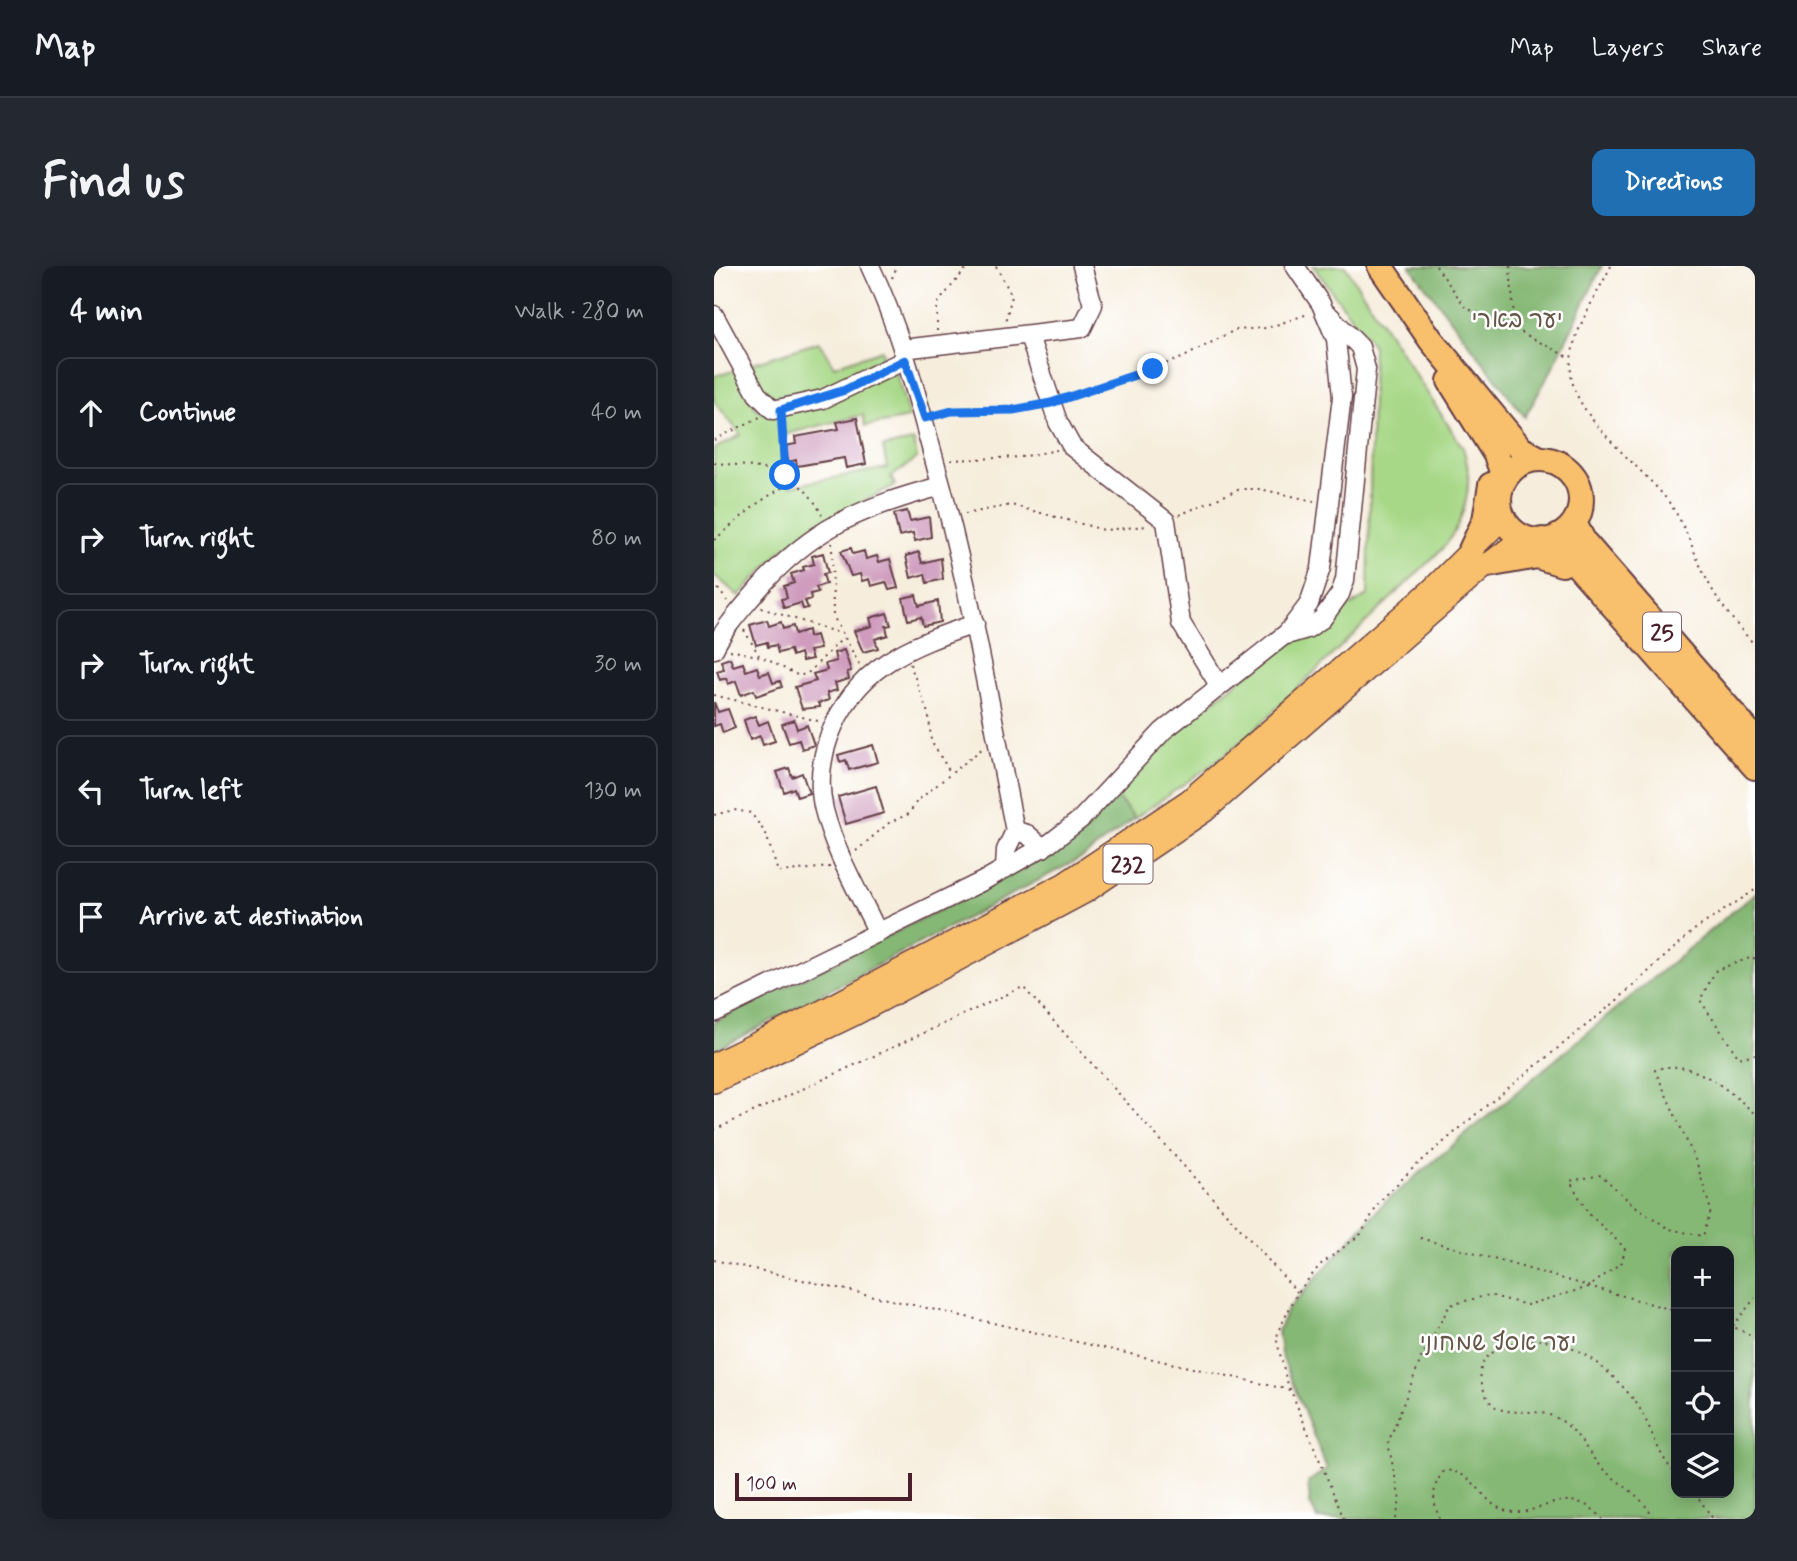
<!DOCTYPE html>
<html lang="en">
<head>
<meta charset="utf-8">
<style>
  body { margin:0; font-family:Mynerve,"Playpen Sans Hebrew",sans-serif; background:#242831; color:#f1f3f6 }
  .controls { position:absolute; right:21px; bottom:21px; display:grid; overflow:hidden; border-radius:14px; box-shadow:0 4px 18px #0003 }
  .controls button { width:63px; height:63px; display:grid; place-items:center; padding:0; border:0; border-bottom:2px solid #363941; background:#171b24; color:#f1f3f6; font:35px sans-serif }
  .scale { position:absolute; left:21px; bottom:18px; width:177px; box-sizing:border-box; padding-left:7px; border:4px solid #4a1f2b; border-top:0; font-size:19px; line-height:24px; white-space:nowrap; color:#4a1f2b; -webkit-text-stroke:5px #fff; paint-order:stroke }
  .stop { position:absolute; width:21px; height:21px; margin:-16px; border:5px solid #1a73e8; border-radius:50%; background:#fff }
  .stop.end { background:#1a73e8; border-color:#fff; box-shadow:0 2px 7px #0008 }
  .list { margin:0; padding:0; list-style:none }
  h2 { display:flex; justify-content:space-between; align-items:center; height:91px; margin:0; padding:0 28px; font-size:30px }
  h2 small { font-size:23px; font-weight:400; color:#9ea1a6 }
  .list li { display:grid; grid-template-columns:46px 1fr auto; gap:21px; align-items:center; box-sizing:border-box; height:112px; margin:0 14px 14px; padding:0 14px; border:2px solid #363941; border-radius:14px }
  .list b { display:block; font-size:26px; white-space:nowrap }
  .list em { font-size:23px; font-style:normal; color:#9ea1a6 }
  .icon { flex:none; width:38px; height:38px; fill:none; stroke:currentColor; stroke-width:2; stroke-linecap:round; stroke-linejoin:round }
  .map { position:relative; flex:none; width:1041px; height:1253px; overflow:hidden; border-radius:14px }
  header { display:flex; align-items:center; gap:42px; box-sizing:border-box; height:98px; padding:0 35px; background:#171b24; border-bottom:2px solid #363941 }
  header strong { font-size:33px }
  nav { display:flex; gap:38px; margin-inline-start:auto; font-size:24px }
  .intro { display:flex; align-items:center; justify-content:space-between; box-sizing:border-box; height:168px; padding:0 42px }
  h1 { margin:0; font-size:49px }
  .button { padding:18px 32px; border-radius:14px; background:#1f6fb2; color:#fff; font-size:24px; font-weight:700 }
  main { display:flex; gap:42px; padding:0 42px }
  aside { flex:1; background:#171b24; border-radius:14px; box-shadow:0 4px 18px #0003 }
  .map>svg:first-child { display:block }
  .green { fill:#a7d887; stroke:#787c59; stroke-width:2 }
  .forest { fill:#85b874; stroke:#686c50; stroke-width:2; fill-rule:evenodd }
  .building { fill:#cf9cbe }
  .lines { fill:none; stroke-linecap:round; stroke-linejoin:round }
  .minor-casing { stroke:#643e46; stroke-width:21 }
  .major-casing { stroke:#643e46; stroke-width:24 }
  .highway-casing { stroke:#643e46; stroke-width:28 }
  .path { stroke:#643e46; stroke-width:2; stroke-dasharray:2 5; stroke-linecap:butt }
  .minor { stroke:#fff; stroke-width:18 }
  .major { stroke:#f8bf6c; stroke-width:21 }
  .highway { stroke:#f8bf6c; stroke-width:24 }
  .route { stroke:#1a73e8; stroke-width:9 }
  .labels { text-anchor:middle; stroke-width:5; stroke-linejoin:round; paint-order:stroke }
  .shield { fill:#fff; stroke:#80626b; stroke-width:2 }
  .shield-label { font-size:23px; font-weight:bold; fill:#4a1f2b }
  .park-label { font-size:24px; fill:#665647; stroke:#fff }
</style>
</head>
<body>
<header>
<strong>Map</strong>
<nav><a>Map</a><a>Layers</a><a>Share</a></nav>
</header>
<div class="intro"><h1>Find us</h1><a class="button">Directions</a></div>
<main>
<aside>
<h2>4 min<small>Walk · 280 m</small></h2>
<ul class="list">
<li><svg class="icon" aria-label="ahead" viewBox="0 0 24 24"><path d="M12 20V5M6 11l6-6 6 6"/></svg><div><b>Continue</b></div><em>40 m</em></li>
<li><svg class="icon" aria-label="right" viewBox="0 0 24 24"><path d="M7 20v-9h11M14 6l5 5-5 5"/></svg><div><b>Turn right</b></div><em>80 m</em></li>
<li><svg class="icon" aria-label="right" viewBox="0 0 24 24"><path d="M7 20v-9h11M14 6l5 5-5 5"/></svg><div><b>Turn right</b></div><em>30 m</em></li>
<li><svg class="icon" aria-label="left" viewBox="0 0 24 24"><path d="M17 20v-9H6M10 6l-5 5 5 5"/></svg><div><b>Turn left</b></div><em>130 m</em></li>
<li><svg class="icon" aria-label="arrive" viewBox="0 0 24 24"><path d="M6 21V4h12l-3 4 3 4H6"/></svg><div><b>Arrive at destination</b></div></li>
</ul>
</aside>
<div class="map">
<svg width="1041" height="1253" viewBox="0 0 1041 1253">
  <rect width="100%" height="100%" fill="#fff"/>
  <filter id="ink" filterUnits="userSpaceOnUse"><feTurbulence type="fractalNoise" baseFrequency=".0143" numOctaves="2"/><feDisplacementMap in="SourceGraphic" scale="14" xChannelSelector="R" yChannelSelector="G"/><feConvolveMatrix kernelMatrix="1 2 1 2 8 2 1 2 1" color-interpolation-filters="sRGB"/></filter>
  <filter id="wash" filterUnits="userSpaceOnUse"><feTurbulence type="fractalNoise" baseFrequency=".00686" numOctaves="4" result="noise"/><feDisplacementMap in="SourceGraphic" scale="28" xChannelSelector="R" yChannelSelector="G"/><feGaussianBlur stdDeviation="1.57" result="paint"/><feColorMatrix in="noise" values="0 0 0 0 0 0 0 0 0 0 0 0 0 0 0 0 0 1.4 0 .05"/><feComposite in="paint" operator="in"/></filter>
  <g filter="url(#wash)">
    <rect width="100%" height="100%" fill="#f6eddc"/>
    <path class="green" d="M 599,0 L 631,0 L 749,182 C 761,218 752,250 731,280 L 532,472 L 489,505 L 421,552 L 402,531 L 452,472 L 553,393 L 654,329 L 659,80 Z
      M 105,76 L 120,100 L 168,84 L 169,90 C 152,101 78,142 60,133 C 48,128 42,109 36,98 Z
      M 23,104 L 42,143 L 58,151 L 182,106 L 195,152 L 151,160 L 149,149 L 68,169 L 76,220 L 173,202 L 169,181 L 200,175 L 203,192 L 177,211 L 181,219 L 96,263 L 69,283 L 25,330 L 0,309 L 0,183 L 27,169 L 0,135 L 0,110 Z"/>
    <path class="forest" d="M 696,0 L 888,0 L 837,105 L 811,151 Z
      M 402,531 L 421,552 L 369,591 L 0,785 L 0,756 L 334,590 L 362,570 Z
      M 1041,627 L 1041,1253 L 604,1253 L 596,1238 L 594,1216 L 613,1203 L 567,1088 L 564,1065 L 573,1044 L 671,936 ZM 962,985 L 1015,985 L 1015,1227 L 962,1227 Z"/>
    <g id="blocks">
      <path class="building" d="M 143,152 L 152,198 L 132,202 L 130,192 L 83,200 L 82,194 L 74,196 L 71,180 L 82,178 L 81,171 L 125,163 L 123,156 Z
        M 193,245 L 196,255 L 215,251 L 217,271 L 201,275 L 199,267 L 185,270 L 180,248 Z
        M 137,282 L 139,288 L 150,285 L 152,293 L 163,290 L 165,296 L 176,293 L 184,322 L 175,324 L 172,316 L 157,320 L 155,313 L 148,315 L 146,308 L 137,310 L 127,285 Z
        M 205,286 L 208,297 L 227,292 L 229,313 L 213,317 L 211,308 L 197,312 L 192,290 Z
        M 109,287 L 114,307 L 109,308 L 112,318 L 102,321 L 104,326 L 96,328 L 97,333 L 91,335 L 94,342 L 89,343 L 87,337 L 70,342 L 67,333 L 73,332 L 70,320 L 80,317 L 77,308 L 90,304 L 89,301 L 100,298 L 98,290 Z
        M 202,329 L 205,340 L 224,335 L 226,356 L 209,360 L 207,351 L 194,354 L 189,332 Z
        M 173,347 L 177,359 L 172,360 L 174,369 L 161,373 L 164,382 L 149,386 L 140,365 L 158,360 L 156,352 Z
        M 53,354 L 55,360 L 67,356 L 69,363 L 79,360 L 81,368 L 94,364 L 95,371 L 102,369 L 106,383 L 95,385 L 98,393 L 88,395 L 86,387 L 78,390 L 76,384 L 64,387 L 62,379 L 54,381 L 53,376 L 42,379 L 36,359 Z
        M 130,384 L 137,405 L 133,406 L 135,413 L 121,417 L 123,424 L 113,427 L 115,434 L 104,437 L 106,441 L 88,443 L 81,421 L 102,415 L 99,408 L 113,404 L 111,398 L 122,395 L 120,387 Z
        M 16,392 L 19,400 L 29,397 L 32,405 L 43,401 L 46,409 L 55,406 L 59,417 L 66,415 L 68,421 L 42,430 L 40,424 L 27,429 L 22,415 L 14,418 L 12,412 L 6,414 L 3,405 L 10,403 L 7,395 Z
        M 0,436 L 4,446 L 14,443 L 21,462 L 9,467 L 6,458 L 0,460 Z
        M 41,450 L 45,459 L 54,455 L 61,475 L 49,479 L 46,470 L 36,474 L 30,454 Z
        M 80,454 L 83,463 L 93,459 L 100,479 L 88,483 L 85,474 L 75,477 L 68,458 Z
        M 159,479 L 164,496 L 135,504 L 132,494 L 126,496 L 124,489 Z
        M 75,502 L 78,511 L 88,507 L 95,527 L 83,531 L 80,522 L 70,526 L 63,506 Z
        M 162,520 L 170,547 L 132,558 L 124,531 Z"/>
    </g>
  </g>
  <g filter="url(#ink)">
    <use href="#blocks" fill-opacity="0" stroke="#643e46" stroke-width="2"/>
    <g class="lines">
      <g class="minor-casing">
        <path id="minor" d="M 156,0 C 190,71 207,147 228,222 C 258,335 278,450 301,565
          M 0,49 L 43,128 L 59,144 L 109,133 L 191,94
          M 315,70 L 344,156 L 358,181 L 452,255 L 467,357 L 505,419
          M 189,83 L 368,62 L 379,39 L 368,0
          M 573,369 L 593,363 L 608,353 L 626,328 L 631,314 L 652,103 L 646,81 L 615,49
          M 0,383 C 10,362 26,345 41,327 C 96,262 146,242 227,220
          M 291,603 L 292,584 L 301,565 L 313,568 L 329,582
          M 164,667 C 145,627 121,587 110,544 C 104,520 107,494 115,471 C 141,401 194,380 261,358
          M 0,747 L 269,615 L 336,577 L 367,553 L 449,465 L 573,367 L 595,338 L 607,302 L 628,131 L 622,73 L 607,38 L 581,0"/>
      </g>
      <g class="major-casing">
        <path id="major" d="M 0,798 L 104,747 L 351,617 L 475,534 L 716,325 L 782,259 L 787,245
          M 0,816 L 140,749 L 370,627 L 491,545 L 773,299 L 799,279 L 819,274"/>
      </g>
      <g class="highway-casing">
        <path id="highway" d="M 666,0 L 717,74 L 807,183 L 826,193
          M 736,115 L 782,189 L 791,213
          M785 234a41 41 0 1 1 82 0a41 41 0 1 1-82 0Z
          M 860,257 L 870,276 L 1041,473
          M 829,274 L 856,291 L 1041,501
          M 755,288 L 771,254 L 777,219
          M 773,299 L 823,290 L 848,298"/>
      </g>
      <path class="path" d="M 282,0 L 298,30 L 291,56
        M 722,0 L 752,42 L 801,63 L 856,92
        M 796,0 L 801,62
        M 897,0 C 881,33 850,76 858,114 C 866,155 924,198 950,230 C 970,254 978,283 991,310 C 1003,335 1022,359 1041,379
        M 178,12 L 183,0
        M 223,65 L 223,38 L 254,0
        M 353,132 L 468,92 L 521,64 L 553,62 L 594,48
        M 225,148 C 258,140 291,146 324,139
        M 68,158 L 70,208
        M 0,174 L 46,151
        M 237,194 L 307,191 L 343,184
        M 0,197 C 47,201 85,202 108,249
        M 251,248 L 297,239 L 390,264 L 433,260
        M 465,249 L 526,223 L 546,223 L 600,235
        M 0,274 L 44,237 L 80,214
        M 118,277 L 119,350 L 145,398
        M 0,317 L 13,335
        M 47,342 L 125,367
        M 30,364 L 45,389
        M 16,384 L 48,391 L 85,410 L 94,407 L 129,372
        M 196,398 L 215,450 L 217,475 L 236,506
        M 0,429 L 104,455
        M 0,549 L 20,544 L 37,547 L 52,568 L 64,606 L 116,601
        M 142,585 L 176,556 L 195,548 L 203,535 L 269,482
        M 1041,693 L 1039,691 L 1002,704 L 986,734 L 1025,792 L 1041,788
        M 0,864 L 309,721 L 583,1026
        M 706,972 L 962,1045
        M 0,994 L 576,1124
        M 1015,1059 L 1041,1071
        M 1019,1060 L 1041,1032
        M 981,1227 L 999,1253
        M 630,1253 L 572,1113 L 563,1075 L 564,1065 L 584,1026 L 606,999 L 647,968 L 666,935 L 697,904 L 767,844 L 900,737 L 980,664 L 1041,624
        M 682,1253 L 686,1234 L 674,1177 L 708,1090 L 736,1039 L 775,1029 L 813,1039 L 875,1021 L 908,996 L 911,982 L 874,947 L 856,915 L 887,909 L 917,937 L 955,963 L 989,970 L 997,945 L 983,898 L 941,804 C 977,790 1016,825 1041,848
        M 726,1253 C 718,1236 717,1219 731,1204 C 765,1207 766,1238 793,1245 C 826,1253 853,1213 889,1253
        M 939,1253 C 929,1227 902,1218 884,1198 C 872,1184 863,1164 846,1154 C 813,1133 777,1166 767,1113 C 765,1104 768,1096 775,1089 C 780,1085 788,1083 794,1080 C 842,1059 891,1097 920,1134 C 937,1156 942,1189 962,1208"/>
      <use href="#minor" class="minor"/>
      <use href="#major" class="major"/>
      <use href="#highway" class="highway"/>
    </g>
  </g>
  <g class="lines" filter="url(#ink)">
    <path class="route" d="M 71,209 L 67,144 L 131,124 L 191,94 L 211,152 L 238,145 L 299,144 L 337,137 L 439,103"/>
  </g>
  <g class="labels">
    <g class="shield">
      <rect x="929" y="346.5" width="38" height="39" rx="5"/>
      <rect x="389.5" y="578.5" width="49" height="39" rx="5"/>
    </g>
    <g class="shield-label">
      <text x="948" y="374">25</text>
      <text x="414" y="606">232</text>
    </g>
    <g class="park-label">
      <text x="803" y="61">יער בארי</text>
      <text x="784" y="1084">יער אסף שמחוני</text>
    </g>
  </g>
</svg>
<div class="controls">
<button>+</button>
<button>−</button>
<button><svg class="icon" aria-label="locate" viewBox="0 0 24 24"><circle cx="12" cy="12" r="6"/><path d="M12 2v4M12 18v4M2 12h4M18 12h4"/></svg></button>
<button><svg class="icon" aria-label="layers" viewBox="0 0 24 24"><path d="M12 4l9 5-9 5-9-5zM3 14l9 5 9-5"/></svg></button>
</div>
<div class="scale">100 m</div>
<div class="stop" style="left:71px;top:209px"></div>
<div class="stop end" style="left:439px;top:103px"></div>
</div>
</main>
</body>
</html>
